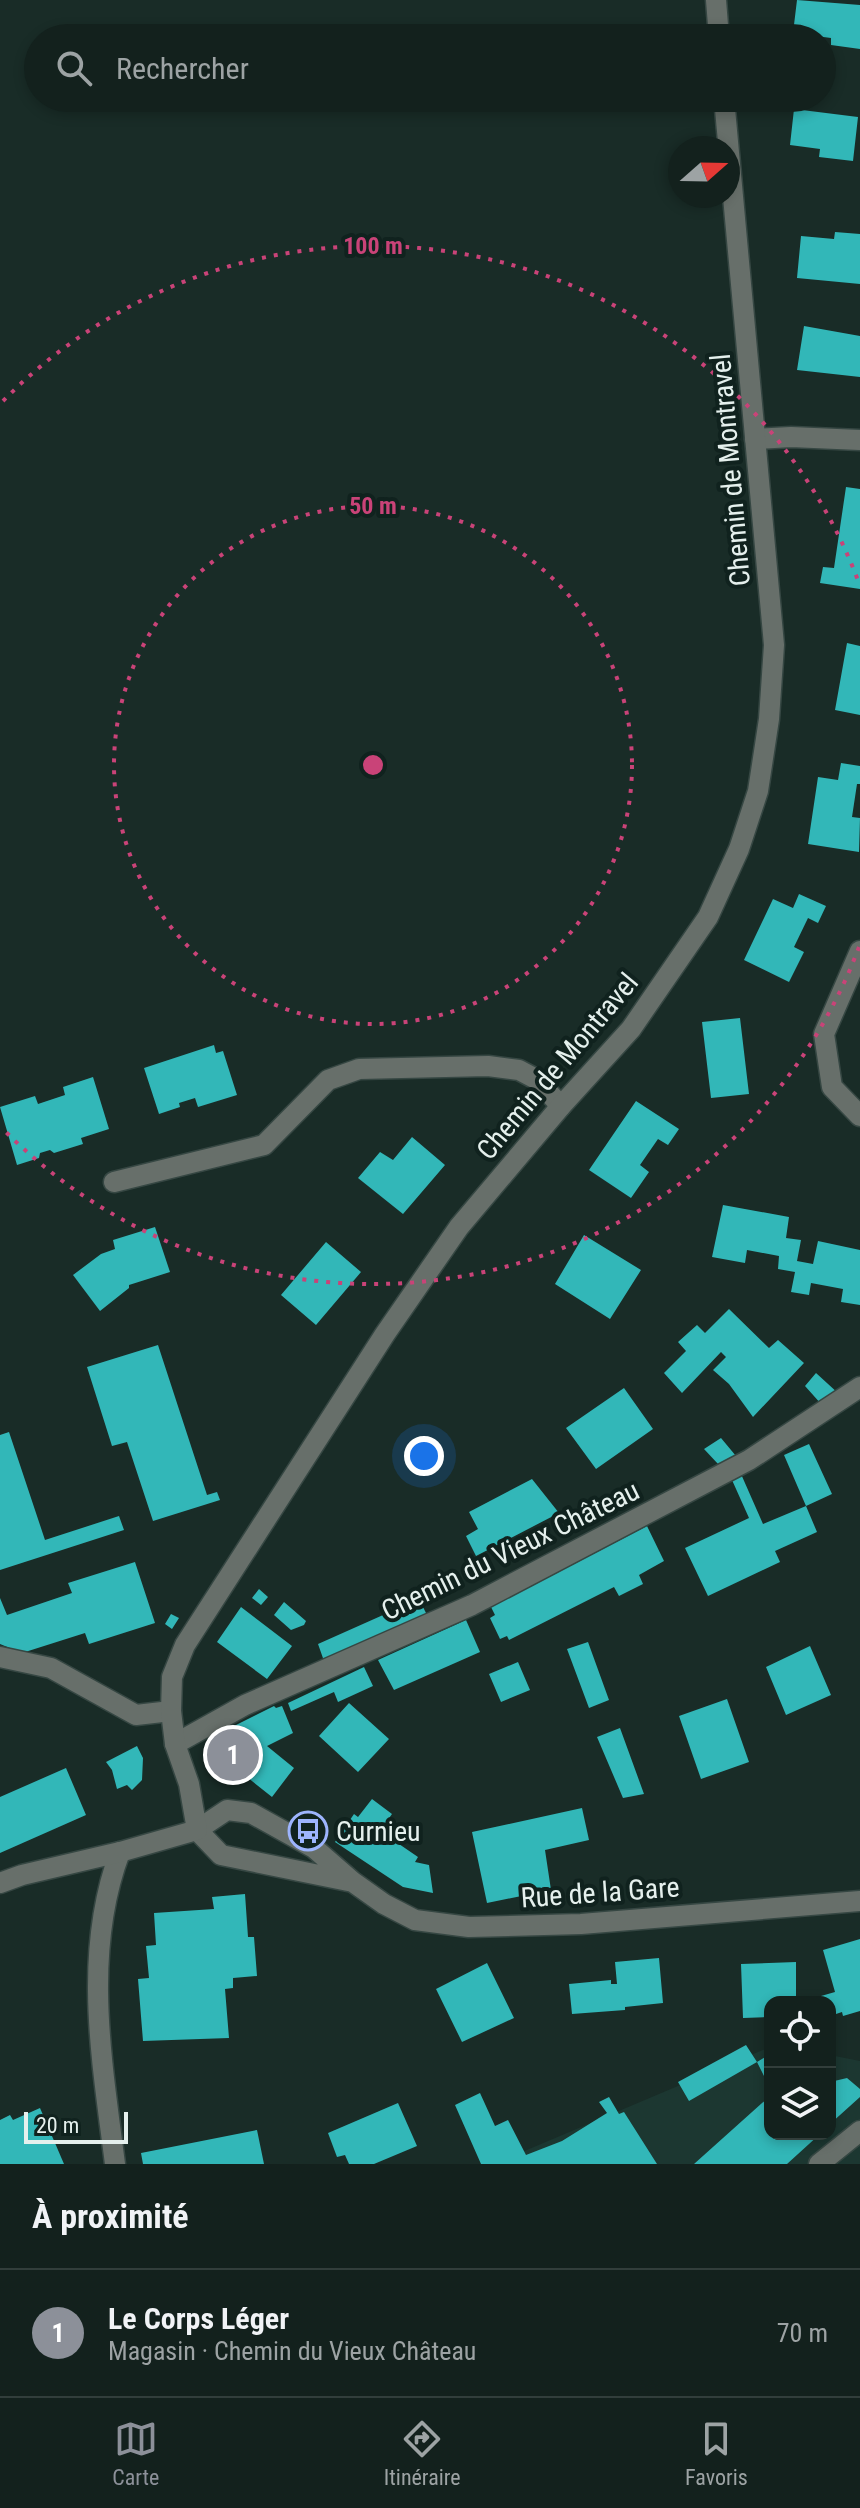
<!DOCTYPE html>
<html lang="fr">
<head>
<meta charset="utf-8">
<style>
  body { margin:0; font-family:"Roboto Condensed",sans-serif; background:#202e2a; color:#f1f3f6 }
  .controls { position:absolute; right:24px; bottom:24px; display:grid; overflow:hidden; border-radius:16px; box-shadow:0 4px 12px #0003 }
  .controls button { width:72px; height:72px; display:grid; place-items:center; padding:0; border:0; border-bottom:2px solid #323e3b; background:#13211d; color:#f1f3f6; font:40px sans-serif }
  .compass { position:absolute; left:668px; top:136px; width:72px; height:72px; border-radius:50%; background:#13211d; box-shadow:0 4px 12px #0003; rotate:70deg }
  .scale { position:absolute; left:24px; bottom:20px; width:104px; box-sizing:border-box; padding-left:8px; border:4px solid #e5f0ed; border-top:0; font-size:22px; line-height:28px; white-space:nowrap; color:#e5f0ed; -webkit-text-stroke:6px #10221e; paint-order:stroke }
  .you { position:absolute; left:424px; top:1456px; width:28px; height:28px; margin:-20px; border:6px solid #fff; border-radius:50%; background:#1a73e8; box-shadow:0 0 0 12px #1a73e833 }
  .badge { display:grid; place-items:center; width:52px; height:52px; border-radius:50%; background:#8c9099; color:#fff; font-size:26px; font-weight:700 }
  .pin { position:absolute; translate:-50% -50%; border:4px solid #fff; box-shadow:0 2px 8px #0006 }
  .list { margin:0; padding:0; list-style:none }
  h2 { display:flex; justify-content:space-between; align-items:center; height:104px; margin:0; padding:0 32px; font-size:34px }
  h2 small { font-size:26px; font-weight:400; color:#9da3a4 }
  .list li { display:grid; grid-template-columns:52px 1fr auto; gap:24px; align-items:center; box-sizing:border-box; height:128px; padding:0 32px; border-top:2px solid #323e3b }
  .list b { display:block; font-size:30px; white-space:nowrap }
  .list p { margin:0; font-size:26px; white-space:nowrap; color:#9da3a4 }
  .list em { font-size:26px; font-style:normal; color:#9da3a4 }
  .icon { flex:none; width:44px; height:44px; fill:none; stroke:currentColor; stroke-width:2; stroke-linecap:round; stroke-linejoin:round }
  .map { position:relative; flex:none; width:860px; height:2164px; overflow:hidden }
  .search { position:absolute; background:#13211d; box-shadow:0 4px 12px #0003; left:24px; right:24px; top:24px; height:88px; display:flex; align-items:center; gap:20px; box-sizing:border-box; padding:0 28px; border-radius:44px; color:#9da3a4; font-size:30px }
  .sheet { height:232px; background:#13211d }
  nav { display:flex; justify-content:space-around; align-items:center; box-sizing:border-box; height:112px; border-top:2px solid #323e3b; background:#13211d; font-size:22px; color:#9da3a4 }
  nav a { display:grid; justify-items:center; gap:4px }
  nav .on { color:#8c9099 }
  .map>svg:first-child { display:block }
  .built { fill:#1c3731 }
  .building { fill:#32b7b8 }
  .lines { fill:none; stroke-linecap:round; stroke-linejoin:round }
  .minor-casing { stroke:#364743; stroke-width:23 }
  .tertiary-casing { stroke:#364743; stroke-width:23 }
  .minor { stroke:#676f6a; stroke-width:20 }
  .tertiary { stroke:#676f6a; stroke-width:20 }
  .ring { fill:none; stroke:#c94378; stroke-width:4; stroke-dasharray:4 8 }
  .labels { text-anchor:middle; stroke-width:8; stroke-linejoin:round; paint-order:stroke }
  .street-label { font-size:28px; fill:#e5f0ed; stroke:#10221e }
  .poi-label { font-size:28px; fill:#e5f0ed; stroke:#10221e; text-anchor:start }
  .centre { fill:#c94378; stroke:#10221e; stroke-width:4 }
  .ring-label { font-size:24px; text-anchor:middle; font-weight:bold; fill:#c94378; stroke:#10221e; stroke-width:8; stroke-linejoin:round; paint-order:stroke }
</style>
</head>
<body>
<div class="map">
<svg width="860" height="2164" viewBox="0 0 860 2164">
  <rect width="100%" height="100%" fill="#192c27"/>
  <path class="built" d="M 770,2047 L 770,2134 L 830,2134 L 830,2055 L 860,2061 L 860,2164 L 494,2164 Z"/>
  <path class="building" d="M 797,0 L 860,5 L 860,49 L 831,45 L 831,38 L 793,33 Z
    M 794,109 L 858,117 L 853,161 L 819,157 L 820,149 L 790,145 Z
    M 835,232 L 860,234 L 860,284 L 797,278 L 801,236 L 834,239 Z
    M 804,326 L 860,336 L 860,377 L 797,370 Z
    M 846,487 L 860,489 L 860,589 L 820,583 L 823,567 L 834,568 Z
    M 847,643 L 860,646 L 860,715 L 835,710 Z
    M 841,763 L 860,766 L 860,784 L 857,784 L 852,817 L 860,818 L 859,852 L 808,844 L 818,777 L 838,780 Z
    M 799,894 L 826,906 L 818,923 L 808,918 L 794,947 L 804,952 L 789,982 L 744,960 L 773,899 L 793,908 Z
    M 740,1018 L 749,1094 L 711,1098 L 702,1022 Z
    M 214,1045 L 216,1053 L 223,1051 L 237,1095 L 198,1107 L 195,1098 L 179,1103 L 180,1107 L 159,1114 L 144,1068 Z
    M 93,1077 L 109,1129 L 81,1138 L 83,1144 L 54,1153 L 50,1150 L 40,1153 L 39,1158 L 17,1165 L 0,1107 L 35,1096 L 38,1104 L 65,1095 L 63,1087 Z
    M 636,1101 L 679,1129 L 668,1145 L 658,1139 L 640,1165 L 649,1172 L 631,1198 L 589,1170 Z
    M 412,1137 L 445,1165 L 403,1214 L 358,1178 L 380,1152 L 393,1160 Z
    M 723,1205 L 789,1217 L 786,1238 L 801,1240 L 797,1261 L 813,1264 L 818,1241 L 860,1250 L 860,1305 L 841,1302 L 843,1289 L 811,1283 L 809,1295 L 791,1292 L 795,1272 L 778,1269 L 779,1256 L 747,1250 L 745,1263 L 712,1257 Z
    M 155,1227 L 170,1272 L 129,1285 L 129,1288 L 100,1311 L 73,1275 L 101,1254 L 115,1249 L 113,1240 Z
    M 584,1235 L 641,1270 L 610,1319 L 555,1284 Z
    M 326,1242 L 361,1272 L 316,1325 L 281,1295 Z
    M 729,1309 L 769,1348 L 778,1340 L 804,1363 L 753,1417 L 729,1384 L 713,1370 L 726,1357 L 721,1352 L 682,1393 L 664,1373 L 686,1351 L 678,1342 L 697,1325 L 705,1333 Z
    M 158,1345 L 207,1495 L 217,1492 L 220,1500 L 153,1521 L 127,1442 L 112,1446 L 87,1367 Z
    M 816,1373 L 839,1394 L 822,1405 L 805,1386 Z
    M 624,1388 L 653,1429 L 596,1469 L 566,1428 Z
    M 9,1432 L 45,1540 L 119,1516 L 124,1530 L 0,1570 L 0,1435 Z
    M 721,1438 L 736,1456 L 719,1465 L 704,1449 Z
    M 809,1444 L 832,1494 L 806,1506 L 784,1455 Z
    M 741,1474 L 763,1524 L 806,1506 L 817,1532 L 775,1551 L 780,1562 L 708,1596 L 685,1548 L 749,1518 L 732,1480 Z
    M 532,1479 L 559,1513 L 476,1556 L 466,1536 L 478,1529 L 469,1512 Z
    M 647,1526 L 664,1561 L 639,1575 L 643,1584 L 619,1596 L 614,1587 L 509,1640 L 507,1636 L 500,1639 L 490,1618 L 495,1615 L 491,1607 Z
    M 135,1562 L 155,1623 L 89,1644 L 85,1633 L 22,1653 L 0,1644 L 0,1598 L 7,1615 L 72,1593 L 68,1583 Z
    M 259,1589 L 268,1597 L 261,1605 L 252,1598 Z
    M 419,1599 L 427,1615 L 324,1661 L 318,1644 Z
    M 284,1602 L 306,1621 L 304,1625 L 291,1630 L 274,1615 Z
    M 241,1607 L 292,1646 L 267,1679 L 217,1642 Z
    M 171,1614 L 179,1618 L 172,1629 L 165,1624 Z
    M 466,1620 L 480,1652 L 394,1690 L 378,1660 Z
    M 588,1642 L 609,1700 L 589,1708 L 567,1649 Z
    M 810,1646 L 831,1695 L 786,1715 L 766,1667 Z
    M 518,1662 L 530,1690 L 501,1702 L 489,1674 Z
    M 364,1667 L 373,1686 L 338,1702 L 334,1692 L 291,1711 L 288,1703 Z
    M 727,1699 L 749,1762 L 701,1779 L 679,1716 Z
    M 349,1703 L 389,1739 L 358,1772 L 319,1736 Z
    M 274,1706 L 276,1708 L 282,1706 L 293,1733 L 267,1746 L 294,1768 L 272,1797 L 213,1750 L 230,1728 Z
    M 620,1728 L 644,1794 L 623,1798 L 597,1737 Z
    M 137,1746 L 143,1758 L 142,1780 L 132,1790 L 127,1785 L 117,1789 L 112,1770 L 106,1762 Z
    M 66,1768 L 86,1815 L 0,1853 L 0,1797 Z
    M 372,1799 L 392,1814 L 380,1831 L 418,1857 L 415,1862 L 429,1865 L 433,1893 L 403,1887 L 335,1842 L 354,1814 L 358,1817 Z
    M 582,1808 L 589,1840 L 545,1850 L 551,1890 L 487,1903 L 472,1832 Z
    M 245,1894 L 248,1937 L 254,1937 L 257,1976 L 233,1978 L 233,1988 L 225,1989 L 229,2038 L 143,2041 L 138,1979 L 149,1978 L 146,1946 L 156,1945 L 154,1913 L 214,1909 L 212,1897 Z
    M 860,1939 L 860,2011 L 843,2016 L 842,2012 L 830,2016 L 830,2002 L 823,2002 L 821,1996 L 835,1992 L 823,1950 Z
    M 659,1958 L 663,2003 L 625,2007 L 625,2010 L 572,2014 L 569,1984 L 611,1980 L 611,1984 L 617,1984 L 615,1962 Z
    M 796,1962 L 796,2002 L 770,2002 L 770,2017 L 743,2018 L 741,1964 Z
    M 487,1963 L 514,2018 L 462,2042 L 436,1989 Z
    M 746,2045 L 757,2062 L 689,2101 L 678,2082 Z
    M 770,2054 L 770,2075 L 765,2078 L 757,2062 Z
    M 847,2078 L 860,2089 L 860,2097 L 830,2124 L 830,2082 Z
    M 480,2093 L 495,2126 L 508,2120 L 526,2155 L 562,2141 L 607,2113 L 599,2102 L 609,2097 L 619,2114 L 624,2112 L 657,2164 L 481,2164 L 455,2105 Z
    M 770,2096 L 770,2134 L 820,2134 L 787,2164 L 694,2164 Z
    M 398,2103 L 417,2146 L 374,2164 L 349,2164 L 345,2155 L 337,2157 L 328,2133 Z
    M 40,2108 L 64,2164 L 0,2164 L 0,2120 L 10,2115 L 13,2120 Z
    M 257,2130 L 264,2164 L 143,2164 L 141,2153 Z"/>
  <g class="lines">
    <g class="minor-casing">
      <path id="minor" d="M 755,439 L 791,437 L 860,440
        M 860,951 L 824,1034 L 832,1087 L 860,1116
        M 114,1182 L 264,1145 L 328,1080 L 359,1069 L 488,1066 L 519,1070 L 536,1079 L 561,1106
        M 0,1657 L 51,1668 L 136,1715 L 171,1711
        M 175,1744 L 245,1705 L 472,1605 L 749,1460 L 860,1387
        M 353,1882 L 221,1855 L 197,1830 L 227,1810 L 251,1813 L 314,1848 L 353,1882 L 384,1904 L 415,1920 L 469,1927 L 581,1924 L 860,1901
        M 115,2164 C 102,2061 82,1953 120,1852
        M 819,2164 L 860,2131"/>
    </g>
    <g class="tertiary-casing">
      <path id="tertiary" d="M 716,0 L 719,38
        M 0,1883 L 22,1875 L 120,1852 L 197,1830 L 189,1784 L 175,1744 L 171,1711 L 172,1677 L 185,1645 L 385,1334 L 459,1227 L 561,1106 L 631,1029 L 708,917 L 739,849 L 758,791 L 769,719 L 774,645 L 724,98"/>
    </g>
    <use href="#minor" class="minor"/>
    <use href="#tertiary" class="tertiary"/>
  </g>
  <g class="ring">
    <circle cx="373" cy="765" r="259"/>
    <path d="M859 947A519 519 0 0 1 3 1129M3 401A519 519 0 0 1 859 583"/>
  </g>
  <defs>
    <g id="bus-ring" transform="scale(2)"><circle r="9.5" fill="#10221e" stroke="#9db4fd" stroke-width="1.5"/><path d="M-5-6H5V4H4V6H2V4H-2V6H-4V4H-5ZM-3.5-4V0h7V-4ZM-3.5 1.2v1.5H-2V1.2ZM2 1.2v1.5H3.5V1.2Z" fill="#9db4fd"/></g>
  </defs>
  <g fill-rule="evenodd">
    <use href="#bus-ring" x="308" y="1831"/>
  </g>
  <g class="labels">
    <g class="street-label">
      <text transform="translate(730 470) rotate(-95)" y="10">Chemin de Montravel</text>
      <text transform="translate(557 1066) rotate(-50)" y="10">Chemin de Montravel</text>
      <text transform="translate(510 1550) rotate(-26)" y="10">Chemin du Vieux Château</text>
      <text transform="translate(600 1892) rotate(-4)" y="10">Rue de la Gare</text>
    </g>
    <g class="poi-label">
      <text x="336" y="1841">Curnieu</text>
    </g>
  </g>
  <circle cx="373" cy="765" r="12" class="centre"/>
  <g class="ring-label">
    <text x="373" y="254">100 m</text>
    <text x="373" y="514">50 m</text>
  </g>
</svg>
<div class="controls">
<button><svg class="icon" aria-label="locate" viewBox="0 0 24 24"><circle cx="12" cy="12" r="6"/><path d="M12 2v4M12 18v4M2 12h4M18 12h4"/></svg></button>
<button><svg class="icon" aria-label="layers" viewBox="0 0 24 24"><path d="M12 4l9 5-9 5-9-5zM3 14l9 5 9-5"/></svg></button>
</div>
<svg class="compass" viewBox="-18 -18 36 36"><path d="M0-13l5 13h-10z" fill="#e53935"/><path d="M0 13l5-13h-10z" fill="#9da3a4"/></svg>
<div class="scale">20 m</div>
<div class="you"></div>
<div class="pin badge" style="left:233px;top:1755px">1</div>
<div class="search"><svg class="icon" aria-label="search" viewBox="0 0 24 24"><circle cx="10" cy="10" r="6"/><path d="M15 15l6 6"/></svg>Rechercher</div>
</div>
<section class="sheet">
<h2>À proximité<small></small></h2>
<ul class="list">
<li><span class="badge">1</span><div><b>Le Corps Léger</b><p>Magasin · Chemin du Vieux Château</p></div><em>70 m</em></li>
</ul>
</section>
<nav>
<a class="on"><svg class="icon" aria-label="map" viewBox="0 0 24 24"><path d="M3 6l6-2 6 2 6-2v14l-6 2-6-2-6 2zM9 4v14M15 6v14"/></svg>Carte</a>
<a><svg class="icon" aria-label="directions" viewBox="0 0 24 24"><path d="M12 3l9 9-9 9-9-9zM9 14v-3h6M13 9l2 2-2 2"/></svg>Itinéraire</a>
<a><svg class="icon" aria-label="saved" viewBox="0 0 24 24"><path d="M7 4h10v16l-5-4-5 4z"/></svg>Favoris</a>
</nav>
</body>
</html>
